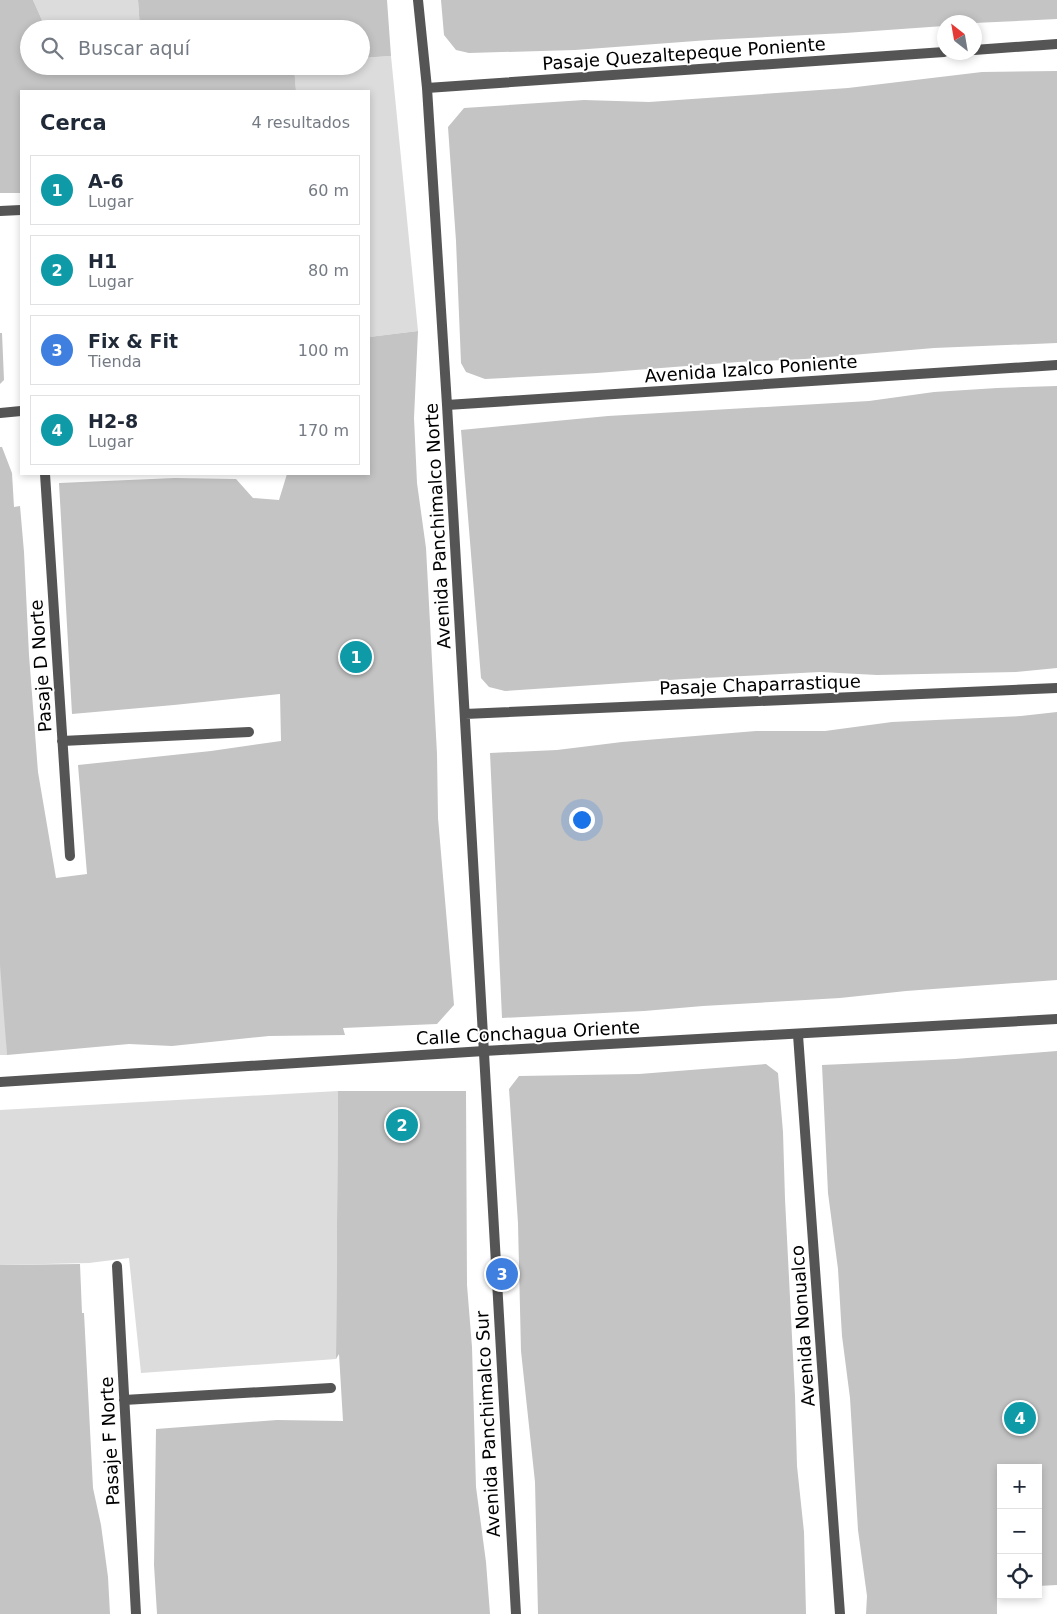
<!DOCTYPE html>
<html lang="es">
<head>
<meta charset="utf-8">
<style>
  body { margin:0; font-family:"DejaVu Sans",sans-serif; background:#f2f2f3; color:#1f2937 }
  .controls { position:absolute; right:15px; bottom:15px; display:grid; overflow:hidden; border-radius:0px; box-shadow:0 2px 8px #0003 }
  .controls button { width:45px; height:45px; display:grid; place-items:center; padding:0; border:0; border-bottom:1px solid #e0e1e3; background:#fff; color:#1f2937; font:25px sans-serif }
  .compass { position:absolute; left:937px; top:15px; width:45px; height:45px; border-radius:50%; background:#fff; box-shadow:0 2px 8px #0003; rotate:329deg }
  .you { position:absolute; left:581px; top:819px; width:18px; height:18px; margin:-12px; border:4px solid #fff; border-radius:50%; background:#1a73e8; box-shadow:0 0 0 8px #1a73e833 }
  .badge { display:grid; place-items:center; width:32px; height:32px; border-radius:50%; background:#db2777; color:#fff; font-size:16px; font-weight:700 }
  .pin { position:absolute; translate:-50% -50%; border:2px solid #fff; box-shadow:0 1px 5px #0006 }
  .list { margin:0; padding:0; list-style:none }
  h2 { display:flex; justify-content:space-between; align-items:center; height:65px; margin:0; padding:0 20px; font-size:21px }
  h2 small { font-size:16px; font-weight:400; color:#747a83 }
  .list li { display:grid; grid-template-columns:32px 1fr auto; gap:15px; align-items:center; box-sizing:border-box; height:70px; margin:0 10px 10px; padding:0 10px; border:1px solid #e0e1e3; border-radius:0px }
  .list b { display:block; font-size:19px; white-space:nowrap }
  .list p { margin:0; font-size:16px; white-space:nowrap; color:#747a83 }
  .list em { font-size:16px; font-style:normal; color:#747a83 }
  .icon { flex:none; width:28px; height:28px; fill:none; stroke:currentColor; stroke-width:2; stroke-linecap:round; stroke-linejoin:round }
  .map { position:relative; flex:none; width:1057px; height:1614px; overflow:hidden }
  .search { position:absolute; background:#fff; box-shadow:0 2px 8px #0003; left:20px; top:20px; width:350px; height:55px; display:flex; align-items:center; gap:12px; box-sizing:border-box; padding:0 18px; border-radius:28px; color:#747a83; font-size:19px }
  .panel { position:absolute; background:#fff; box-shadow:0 2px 8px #0003; left:20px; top:90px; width:350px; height:385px; border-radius:0px }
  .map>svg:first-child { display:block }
  .green { fill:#dcdcdc }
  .building { fill:#c4c4c4 }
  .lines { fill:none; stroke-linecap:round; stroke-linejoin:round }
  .minor { stroke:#555; stroke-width:10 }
  .tertiary { stroke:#555; stroke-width:10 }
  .labels { text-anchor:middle; stroke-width:4; stroke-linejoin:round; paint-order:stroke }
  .street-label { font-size:18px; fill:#000; stroke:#fff }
</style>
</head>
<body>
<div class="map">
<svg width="1057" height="1614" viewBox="0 0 1057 1614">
  <rect width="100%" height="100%" fill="#fff"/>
  <path class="green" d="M 33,0 L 138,0 L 140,29 L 46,29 Z
    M 391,56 L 418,331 L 369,337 L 369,91 L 296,91 L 294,66 L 361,66 L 361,58 Z
    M 0,888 L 2,888 L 7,1055 L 0,1055 Z
    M 338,1091 L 336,1359 L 141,1373 L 129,1258 L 89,1263 L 0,1265 L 0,1110 Z"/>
  <path class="building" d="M 0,0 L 33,0 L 46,29 L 29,29 L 29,66 L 64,66 L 65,68 L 99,66 L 294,66 L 296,91 L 21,91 L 21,193 L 0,193 Z
    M 138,0 L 387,0 L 391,56 L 361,58 L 361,29 L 140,29 Z
    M 441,0 L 1057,0 L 1057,19 L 974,23 L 944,22 L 944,26 L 845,33 L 709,40 L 575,50 L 469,53 L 456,50 L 444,35 Z
    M 1057,71 L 1057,343 L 934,348 L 805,359 L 738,362 L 597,373 L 485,379 L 466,372 L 461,363 L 456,241 L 448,127 L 464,108 L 584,100 L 649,102 L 848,88 L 982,72 Z
    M 418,331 L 414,418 L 417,483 L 426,548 L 437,754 L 438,818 L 454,1005 L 437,1024 L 343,1028 L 345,1035 L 269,1036 L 172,1046 L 129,1044 L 7,1055 L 0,965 L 0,447 L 2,447 L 12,473 L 14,507 L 20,506 L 24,552 L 29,655 L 38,772 L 56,878 L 87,874 L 78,765 L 211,751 L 281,741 L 280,694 L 174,705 L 72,714 L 59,483 L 175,478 L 236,479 L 253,498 L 279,500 L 287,474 L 369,474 L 369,337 Z
    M 0,333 L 2,333 L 4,380 L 0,384 Z
    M 1057,386 L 1057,668 L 1016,672 L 877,675 L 820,672 L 684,679 L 505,691 L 489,687 L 481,678 L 461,430 L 608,416 L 869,401 L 934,392 L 997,388 Z
    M 1057,712 L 1057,980 L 906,991 L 840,998 L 703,1006 L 644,1011 L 502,1018 L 490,753 L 557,750 L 622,742 L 756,731 L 825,731 L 892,722 L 1021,716 Z
    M 1057,1051 L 1057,1585 L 1038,1586 L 1038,1468 L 1001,1468 L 1001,1589 L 997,1589 L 997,1614 L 866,1614 L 867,1596 L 858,1530 L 850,1398 L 842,1336 L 838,1269 L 828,1193 L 822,1065 L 955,1059 Z
    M 766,1064 L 778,1073 L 783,1132 L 785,1199 L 795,1396 L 797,1466 L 804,1532 L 806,1614 L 538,1614 L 535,1482 L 521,1351 L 518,1223 L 509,1089 L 519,1076 L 639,1074 Z
    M 338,1091 L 466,1091 L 467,1285 L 472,1347 L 476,1487 L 486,1562 L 490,1614 L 157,1614 L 154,1565 L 156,1429 L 277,1420 L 343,1421 L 339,1354 L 336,1359 Z
    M 80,1264 L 82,1313 L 84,1313 L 93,1488 L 101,1525 L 108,1577 L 110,1614 L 0,1614 L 0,1265 Z"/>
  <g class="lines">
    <path class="minor" d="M 418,0 L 427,88 L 447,405 L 516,1614
      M 974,50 L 1057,44
      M 427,88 L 944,52
      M 0,211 L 21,210
      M 447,405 L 1057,365
      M 0,413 L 21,411
      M 45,474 L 70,856
      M 465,714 L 1057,688
      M 62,741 L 249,732
      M 798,1035 L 840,1614
      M 117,1266 L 136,1614
      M 124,1400 L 331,1388"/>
    <path class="tertiary" d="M 0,1082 L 484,1051 L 1057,1019"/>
  </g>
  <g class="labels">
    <g class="street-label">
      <text transform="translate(684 54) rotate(-4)" y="6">Pasaje Quezaltepeque Poniente</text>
      <text transform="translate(751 369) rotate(-4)" y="6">Avenida Izalco Poniente</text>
      <text transform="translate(438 526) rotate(-93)" y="6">Avenida Panchimalco Norte</text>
      <text transform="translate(41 666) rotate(-94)" y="6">Pasaje D Norte</text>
      <text transform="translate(760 685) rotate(-2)" y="6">Pasaje Chaparrastique</text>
      <text transform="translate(528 1033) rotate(-3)" y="6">Calle Conchagua Oriente</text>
      <text transform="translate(803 1326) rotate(-94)" y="6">Avenida Nonualco</text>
      <text transform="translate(488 1424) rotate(-93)" y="6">Avenida Panchimalco Sur</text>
      <text transform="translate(110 1441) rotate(-93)" y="6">Pasaje F Norte</text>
    </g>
  </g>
</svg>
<div class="controls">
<button>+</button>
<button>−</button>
<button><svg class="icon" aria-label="locate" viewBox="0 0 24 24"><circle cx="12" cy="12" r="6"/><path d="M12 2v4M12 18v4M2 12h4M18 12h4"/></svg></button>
</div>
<svg class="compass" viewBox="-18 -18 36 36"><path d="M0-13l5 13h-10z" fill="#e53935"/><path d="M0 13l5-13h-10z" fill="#747a83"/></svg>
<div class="you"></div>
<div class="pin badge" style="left:356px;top:657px;background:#0f9aa8">1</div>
<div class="pin badge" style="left:402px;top:1125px;background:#0f9aa8">2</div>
<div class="pin badge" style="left:502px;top:1274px;background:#3f7fe0">3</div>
<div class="pin badge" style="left:1020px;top:1418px;background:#0f9aa8">4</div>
<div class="search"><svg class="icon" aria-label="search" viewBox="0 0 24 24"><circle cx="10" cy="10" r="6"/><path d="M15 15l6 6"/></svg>Buscar aquí</div>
<section class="panel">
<h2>Cerca<small>4 resultados</small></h2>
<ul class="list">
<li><span class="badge" style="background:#0f9aa8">1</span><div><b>A-6</b><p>Lugar</p></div><em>60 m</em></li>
<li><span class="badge" style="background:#0f9aa8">2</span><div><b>H1</b><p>Lugar</p></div><em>80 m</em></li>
<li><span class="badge" style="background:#3f7fe0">3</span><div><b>Fix &amp; Fit</b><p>Tienda</p></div><em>100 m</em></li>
<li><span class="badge" style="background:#0f9aa8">4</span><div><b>H2-8</b><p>Lugar</p></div><em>170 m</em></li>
</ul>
</section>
</div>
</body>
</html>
